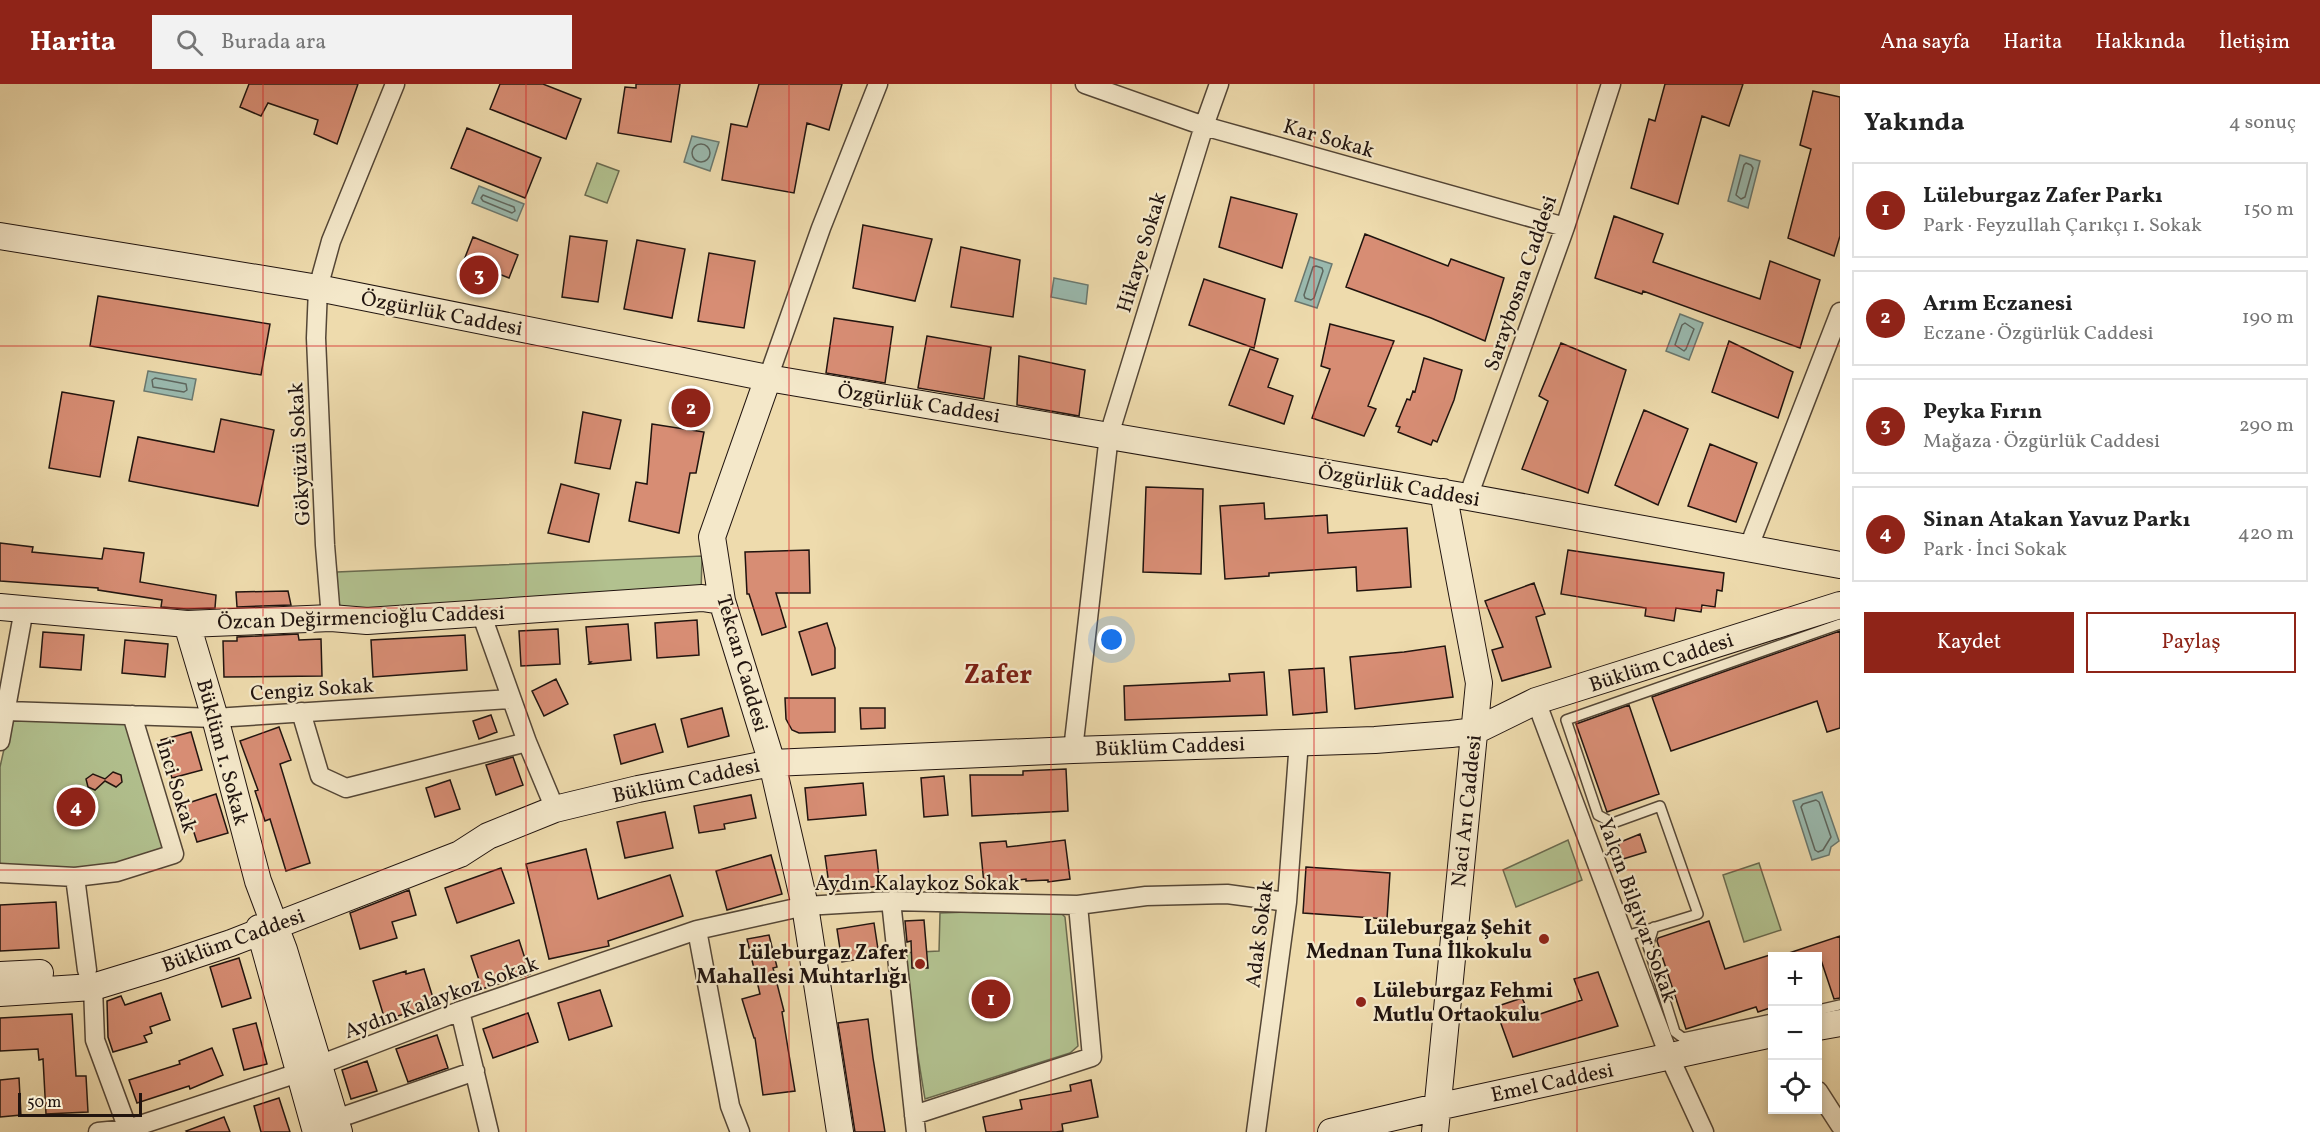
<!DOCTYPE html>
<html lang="tr">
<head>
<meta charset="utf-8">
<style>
  body { margin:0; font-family:Vollkorn,serif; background:#f2f2f2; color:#222 }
  .controls { position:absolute; right:18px; bottom:18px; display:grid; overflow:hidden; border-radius:0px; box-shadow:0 3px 9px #0003 }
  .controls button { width:54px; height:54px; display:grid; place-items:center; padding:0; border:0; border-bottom:2px solid #e0e0e0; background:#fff; color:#222; font:30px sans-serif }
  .scale { position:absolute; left:18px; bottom:15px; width:124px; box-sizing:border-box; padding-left:6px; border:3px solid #21140f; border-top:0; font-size:16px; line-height:21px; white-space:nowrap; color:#21140f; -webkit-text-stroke:4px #f4e8ca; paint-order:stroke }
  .you { position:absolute; left:1112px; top:556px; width:21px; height:21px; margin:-15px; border:4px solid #fff; border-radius:50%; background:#1a73e8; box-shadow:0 0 0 9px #1a73e833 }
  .badge { display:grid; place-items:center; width:39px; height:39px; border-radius:50%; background:#8f2418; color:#fff; font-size:20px; font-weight:700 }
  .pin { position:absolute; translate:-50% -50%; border:3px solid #fff; box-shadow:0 2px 6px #0006 }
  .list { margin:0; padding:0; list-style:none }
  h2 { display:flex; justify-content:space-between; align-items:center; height:78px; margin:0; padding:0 24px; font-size:26px }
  h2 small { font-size:20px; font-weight:400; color:#767676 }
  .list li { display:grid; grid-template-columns:39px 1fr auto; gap:18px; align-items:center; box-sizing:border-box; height:96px; margin:0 12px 12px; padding:0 12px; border:2px solid #e0e0e0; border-radius:0px }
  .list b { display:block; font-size:22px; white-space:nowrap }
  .list p { margin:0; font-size:20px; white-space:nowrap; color:#767676 }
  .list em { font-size:20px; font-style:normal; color:#767676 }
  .actions { display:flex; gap:12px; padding:18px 24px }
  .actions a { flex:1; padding:14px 0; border:2px solid #8f2418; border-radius:0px; text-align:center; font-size:21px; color:#8f2418 }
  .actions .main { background:#8f2418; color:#fff }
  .icon { flex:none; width:33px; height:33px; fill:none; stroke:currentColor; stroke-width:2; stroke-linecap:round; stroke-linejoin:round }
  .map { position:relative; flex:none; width:1840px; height:1048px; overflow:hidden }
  header { display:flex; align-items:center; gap:36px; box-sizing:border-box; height:84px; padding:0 30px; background:#8f2418; color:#fff }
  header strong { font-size:28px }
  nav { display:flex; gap:33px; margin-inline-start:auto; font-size:21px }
  .search { width:420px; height:54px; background:#f2f2f2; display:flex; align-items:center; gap:15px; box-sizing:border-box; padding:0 21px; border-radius:0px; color:#767676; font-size:22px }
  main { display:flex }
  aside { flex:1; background:#fff }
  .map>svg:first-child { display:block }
  .green { fill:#b2c18f; stroke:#6a6a4f; stroke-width:1.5 }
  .water { fill:#9abaaf; stroke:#6a786f; stroke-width:1.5 }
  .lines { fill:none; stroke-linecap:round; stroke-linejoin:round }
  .shore { stroke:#5e675f; stroke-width:1.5 }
  .building { fill:#d78d74; stroke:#21140f; stroke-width:1.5 }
  .lane-casing { stroke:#544636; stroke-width:12 }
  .street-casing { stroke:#544636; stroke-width:21 }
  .secondary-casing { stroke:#21140f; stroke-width:28 }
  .lane { stroke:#f4e8ca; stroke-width:9 }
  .street { stroke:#f4e8ca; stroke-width:18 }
  .secondary { stroke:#f4e8ca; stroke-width:26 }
  .grid { fill:none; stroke:#d62828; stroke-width:1.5; stroke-opacity:0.55 }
  .poi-dot { fill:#8f2418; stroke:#f4e8ca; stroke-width:2 }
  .labels { text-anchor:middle; stroke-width:4.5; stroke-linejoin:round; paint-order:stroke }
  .street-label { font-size:21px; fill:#21140f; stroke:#f4e8ca }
  .poi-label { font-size:21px; font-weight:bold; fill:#21140f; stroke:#f4e8ca; text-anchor:end }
  .district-label { font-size:27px; font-weight:bold; fill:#7a1f14; stroke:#f4e8ca }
</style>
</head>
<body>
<header>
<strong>Harita</strong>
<div class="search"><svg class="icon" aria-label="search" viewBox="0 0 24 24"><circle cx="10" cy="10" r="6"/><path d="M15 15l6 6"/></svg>Burada ara</div>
<nav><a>Ana sayfa</a><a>Harita</a><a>Hakkında</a><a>İletişim</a></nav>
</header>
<main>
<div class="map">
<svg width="1840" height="1048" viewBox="0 0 1840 1048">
  <rect width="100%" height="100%" fill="#eedbad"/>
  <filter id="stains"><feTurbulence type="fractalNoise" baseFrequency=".00333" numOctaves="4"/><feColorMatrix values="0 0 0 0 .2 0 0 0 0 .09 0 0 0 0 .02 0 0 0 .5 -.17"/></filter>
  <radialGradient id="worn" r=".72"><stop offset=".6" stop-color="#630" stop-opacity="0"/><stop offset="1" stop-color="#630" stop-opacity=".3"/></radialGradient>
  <path class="green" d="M 597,79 L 619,87 L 607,119 L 585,111 Z
    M 702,472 L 701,510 L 337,529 L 337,488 Z
    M 11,634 L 127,638 L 164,764 L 116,780 L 78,786 L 0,782 L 0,683 Z
    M 1568,756 L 1582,796 L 1516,823 L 1503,786 Z
    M 1759,779 L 1781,846 L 1744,858 L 1723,791 Z
    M 1057,825 L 1065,833 L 1078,962 L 1070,969 L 925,1015 L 901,869 L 939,867 L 940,829 Z"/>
  <path class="water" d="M 692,52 L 719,58 L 710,87 L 684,78 Z
    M 1740,71 L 1760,77 L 1748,124 L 1728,117 Z
    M 479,102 L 524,120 L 517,137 L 472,119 Z
    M 1310,173 L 1332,180 L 1317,224 L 1295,217 Z
    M 1054,194 L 1088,201 L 1086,220 L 1051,213 Z
    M 1680,230 L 1703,239 L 1689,276 L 1666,267 Z
    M 148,287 L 196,295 L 192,316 L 144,307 Z
    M 1822,708 L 1839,757 L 1831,763 L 1829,771 L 1812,776 L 1793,717 Z"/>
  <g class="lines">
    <path class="shore" d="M692 69a9 9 0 1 1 18 0a9 9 0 1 1-18 0Z
      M 1746,79 L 1751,81 L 1753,84 L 1745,113 L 1741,115 L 1736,111 L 1744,81 Z
      M 483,111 L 514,123 L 515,127 L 512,129 L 483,117 L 481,114 Z
      M 1316,182 L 1322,184 L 1323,187 L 1314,214 L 1311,216 L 1305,214 L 1304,211 L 1313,183 Z
      M 1685,239 L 1694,245 L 1686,265 L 1684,267 L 1675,261 L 1682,241 Z
      M 155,294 L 186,300 L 187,306 L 184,308 L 153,303 L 152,296 Z
      M 1816,716 L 1819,718 L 1831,753 L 1823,766 L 1818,768 L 1815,766 L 1801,723 L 1803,720 Z"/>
  </g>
  <path class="building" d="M 249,0 L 358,0 L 337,60 L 314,50 L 318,36 L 268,19 L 261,32 L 240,23 Z
    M 500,0 L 543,0 L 581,15 L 566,55 L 490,25 Z
    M 636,0 L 680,0 L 671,58 L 618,49 L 625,3 L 636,4 Z
    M 759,0 L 842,0 L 829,46 L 807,39 L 794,109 L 722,96 L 731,40 L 747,43 Z
    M 1665,0 L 1743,0 L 1729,42 L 1702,32 L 1678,120 L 1631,104 L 1649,35 L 1655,37 Z
    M 1813,7 L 1840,13 L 1840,152 L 1834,172 L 1788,154 L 1811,65 L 1800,61 Z
    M 467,44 L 541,74 L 525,114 L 451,84 Z
    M 1231,113 L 1297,130 L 1282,184 L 1219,163 Z
    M 1614,132 L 1663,150 L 1653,178 L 1760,215 L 1770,177 L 1820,196 L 1800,264 L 1643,207 L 1642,210 L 1595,194 Z
    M 863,141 L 932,155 L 915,217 L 853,204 Z
    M 1365,150 L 1448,182 L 1451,175 L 1504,194 L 1485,257 L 1431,234 L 1346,203 Z
    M 570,152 L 607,157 L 598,218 L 562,213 Z
    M 473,153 L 518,171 L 509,194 L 464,176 Z
    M 637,156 L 685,165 L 672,234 L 624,225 Z
    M 961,163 L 1020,176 L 1013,233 L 951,223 Z
    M 709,169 L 755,177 L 744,244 L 698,237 Z
    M 1204,195 L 1265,215 L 1254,264 L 1189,241 Z
    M 98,212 L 270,240 L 261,291 L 90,262 Z
    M 834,234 L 893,243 L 885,299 L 826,289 Z
    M 1330,240 L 1394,257 L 1368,322 L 1376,325 L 1364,352 L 1312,334 L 1330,285 L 1321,282 Z
    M 927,252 L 991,263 L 984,315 L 918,304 Z
    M 1729,257 L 1793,288 L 1778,334 L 1712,308 Z
    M 1561,259 L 1626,286 L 1588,409 L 1522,385 L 1548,317 L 1539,312 Z
    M 1250,265 L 1278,275 L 1268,303 L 1293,312 L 1284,340 L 1229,321 Z
    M 1019,272 L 1085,286 L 1079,332 L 1017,321 Z
    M 1424,274 L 1462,286 L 1454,316 L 1437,358 L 1433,356 L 1431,361 L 1398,348 L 1400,343 L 1396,342 L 1407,315 L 1410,316 L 1413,307 L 1415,308 Z
    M 62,308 L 114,317 L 100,393 L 49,384 Z
    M 1644,326 L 1688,345 L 1658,421 L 1615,401 Z
    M 583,328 L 621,336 L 610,385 L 575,379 Z
    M 221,335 L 274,346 L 258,422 L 129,397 L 138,353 L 214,368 Z
    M 652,340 L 704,348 L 696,389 L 690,389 L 679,449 L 629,437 L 636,398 L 647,400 Z
    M 1710,360 L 1757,379 L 1736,438 L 1688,422 Z
    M 561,400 L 599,410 L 589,458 L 548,449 Z
    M 1146,403 L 1203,405 L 1201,490 L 1143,488 Z
    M 1264,419 L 1265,435 L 1327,431 L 1328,449 L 1407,444 L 1411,503 L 1357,507 L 1356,483 L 1269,489 L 1269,492 L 1225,495 L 1220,422 Z
    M 0,459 L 33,463 L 32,468 L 102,475 L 104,464 L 144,469 L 140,498 L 216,511 L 215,524 L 187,525 L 161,523 L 162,516 L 98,506 L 98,504 L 0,497 Z
    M 809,466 L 810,509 L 776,509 L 786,543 L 762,551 L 749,510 L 747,510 L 745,468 Z
    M 1568,466 L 1724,489 L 1722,507 L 1717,506 L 1715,523 L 1702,521 L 1701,528 L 1676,524 L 1674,537 L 1645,532 L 1646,524 L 1561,510 Z
    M 1534,499 L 1545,530 L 1536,533 L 1551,583 L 1502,597 L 1492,566 L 1503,563 L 1485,517 Z
    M 288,507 L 291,521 L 237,523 L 236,508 Z
    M 697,536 L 699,571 L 657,574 L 655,539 Z
    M 827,539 L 835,564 L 835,584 L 812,591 L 799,548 Z
    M 628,540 L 631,576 L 589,580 L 591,578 L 589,578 L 586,543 Z
    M 558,545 L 560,580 L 521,582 L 519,547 Z
    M 1840,547 L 1840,644 L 1827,648 L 1817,617 L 1671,667 L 1652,613 Z
    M 43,548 L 84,551 L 81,586 L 40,583 Z
    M 298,550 L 299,556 L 321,555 L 322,592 L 224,593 L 223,557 L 237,557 L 237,553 Z
    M 465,551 L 467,586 L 373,593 L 371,556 Z
    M 125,556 L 168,560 L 165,593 L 122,589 Z
    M 1445,562 L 1453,613 L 1355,625 L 1350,573 L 1404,568 Z
    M 1324,584 L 1327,628 L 1293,631 L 1289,586 Z
    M 1264,588 L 1267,631 L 1125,636 L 1124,602 L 1230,597 L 1229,590 Z
    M 556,595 L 568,620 L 544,632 L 532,607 Z
    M 785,614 L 835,614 L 835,648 L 799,649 L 792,646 L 786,635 Z
    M 1629,621 L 1659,710 L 1607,728 L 1576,640 Z
    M 722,624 L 729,652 L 688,663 L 681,635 Z
    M 860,624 L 885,624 L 885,644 L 861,645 Z
    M 491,631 L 497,648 L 479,655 L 473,637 Z
    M 655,640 L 663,668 L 621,680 L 614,651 Z
    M 279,643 L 291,676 L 280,680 L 310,779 L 286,787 L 270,735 L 265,737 L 255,707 L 258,706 L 240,657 Z
    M 191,648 L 202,686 L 172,694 L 161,656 Z
    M 513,673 L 523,701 L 496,711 L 486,681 Z
    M 1066,685 L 1068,727 L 972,732 L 970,691 L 1023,691 L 1023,687 Z
    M 113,688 L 121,691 L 122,698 L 116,703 L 105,697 L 95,706 L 88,703 L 86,695 L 93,690 L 105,695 Z
    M 944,692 L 948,731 L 924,733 L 921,694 Z
    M 450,696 L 460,725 L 435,733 L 426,704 Z
    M 863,699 L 866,731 L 808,736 L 805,704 Z
    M 216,710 L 228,749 L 197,758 L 185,720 Z
    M 751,711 L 756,734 L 724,740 L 725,745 L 699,749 L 694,722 Z
    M 665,728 L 673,764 L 625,774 L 617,738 Z
    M 1640,750 L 1646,768 L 1623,775 L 1618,759 Z
    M 1065,756 L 1070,795 L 1048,798 L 1048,796 L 1026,797 L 1026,795 L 984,800 L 980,759 L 1006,757 L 1007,763 Z
    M 586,765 L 598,815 L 670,791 L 683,832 L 608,857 L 609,862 L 549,875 L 526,780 Z
    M 876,766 L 880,802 L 830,808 L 825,772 Z
    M 771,771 L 782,810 L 727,826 L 716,787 Z
    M 1306,783 L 1390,789 L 1387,835 L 1303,829 Z
    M 501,784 L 514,819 L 457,839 L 445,804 Z
    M 409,806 L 416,831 L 392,838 L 397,854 L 360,865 L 350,829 Z
    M 56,818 L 59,864 L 0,867 L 0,821 Z
    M 924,836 L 928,884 L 912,884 L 911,857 L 907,858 L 905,837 Z
    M 1709,837 L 1725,885 L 1773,870 L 1773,923 L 1758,928 L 1756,923 L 1686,945 L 1657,857 L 1658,854 Z
    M 874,839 L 879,872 L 842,878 L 837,845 Z
    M 769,851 L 777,883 L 773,884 L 784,927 L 782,928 L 795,1007 L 763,1011 L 755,954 L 754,954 L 742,915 L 760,910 L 747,855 Z
    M 1840,852 L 1840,914 L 1834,915 L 1820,873 L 1787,873 L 1786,870 Z
    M 519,856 L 530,890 L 482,905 L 471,872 Z
    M 239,874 L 251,914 L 222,923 L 210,883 Z
    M 424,885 L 434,917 L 416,922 L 417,926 L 385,936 L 373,897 L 406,887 L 406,890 Z
    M 1598,888 L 1618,942 L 1513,973 L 1495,923 L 1522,914 L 1531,933 L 1582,916 L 1574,895 Z
    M 600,906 L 612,942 L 569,956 L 558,919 Z
    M 161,909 L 170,936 L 150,943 L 152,949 L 144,952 L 147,958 L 113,968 L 108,953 L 107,917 L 121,912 L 125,921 Z
    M 528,929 L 538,958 L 493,974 L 483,945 Z
    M 72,930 L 76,992 L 86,992 L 88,1028 L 46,1030 L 43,975 L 39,976 L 38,965 L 0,967 L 0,934 Z
    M 868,935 L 873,974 L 885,1048 L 855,1048 L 838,939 Z
    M 256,939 L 267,980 L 244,986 L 233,945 Z
    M 437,951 L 448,984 L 408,998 L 396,965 Z
    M 212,964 L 223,991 L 190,1005 L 189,1002 L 137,1019 L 129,996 L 180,980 L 179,977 Z
    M 367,977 L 377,1007 L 351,1015 L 342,986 Z
    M 19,994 L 21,1031 L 0,1033 L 0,996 Z
    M 1091,996 L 1098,1033 L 1062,1040 L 1063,1047 L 1056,1048 L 986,1048 L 983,1033 L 1022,1025 L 1020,1016 L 1071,1007 L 1070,1001 Z
    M 279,1014 L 290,1048 L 261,1048 L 254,1022 Z
    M 224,1033 L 230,1048 L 187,1048 L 186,1047 Z"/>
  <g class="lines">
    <g class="lane-casing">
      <path id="lane" d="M 1654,843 L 1648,862 L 1675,948 L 1683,954 L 1772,935
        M 1623,853 L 1698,830 L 1660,722 L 1613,739 L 1598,731 L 1566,636 L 1840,540
        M 1818,926 L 1840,921"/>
    </g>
    <g class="street-casing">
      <path id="street" d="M 1085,0 L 1204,42 L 1565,143
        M 768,294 L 821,144 L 878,0
        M 1468,413 L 1565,143 L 1611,0
        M 1748,465 L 1840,228
        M 481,529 L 527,658 L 555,725
        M 331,534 L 325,461 L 316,254 L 318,204 L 331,157 L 395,0
        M 1536,617 L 1669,972 L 1704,1048
        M 7,627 L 215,634 L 511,615
        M 301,628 L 320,692 L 346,704 L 527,658
        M 0,657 L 24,525
        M 1073,666 L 1109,351 L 1204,42 L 1219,0
        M 0,789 L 75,793
        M 891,817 L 916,1048
        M 697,846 L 730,1022 L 740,1048
        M 87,886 L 75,793 L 117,788 L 174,770 L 132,631
        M 93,903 L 95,956 L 129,1048
        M 460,927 L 489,1048
        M 319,981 L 460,927 L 697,846 L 805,822 L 891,817 L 1078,821 L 1146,812 L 1227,810 L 1287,818
        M 1818,1007 L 1840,1041
        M 914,1031 L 1092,973 L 1078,821
        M 336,1035 L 475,987
        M 98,1048 L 128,1045 L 298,989
        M 1256,1048 L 1287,818 L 1299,657"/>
    </g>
    <g class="secondary-casing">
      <path id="secondary" d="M 0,152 L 318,204 L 768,294 L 1468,413 L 1840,481
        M 768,294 L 712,453 L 722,517 L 772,679 L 805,822 L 840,1048
        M 0,523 L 187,540 L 331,534 L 367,537 L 702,514 L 722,517
        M 187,540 L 215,634 L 258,797 L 284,866 L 339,1048
        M 259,844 L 316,1048
        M 0,891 L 40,889
        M 0,909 L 93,903 L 165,881 L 231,859 L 460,770 L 488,752 L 555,725 L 638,705 L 772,679 L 1073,666 L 1375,656 L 1451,650 L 1475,647 L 1536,617 L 1840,521
        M 1818,943 L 1840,939
        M 1331,1048 L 1437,1023 L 1772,950
        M 1435,1048 L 1479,599 L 1443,408"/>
    </g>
    <use href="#lane" class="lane"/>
    <use href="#street" class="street"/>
    <use href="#secondary" class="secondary"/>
  </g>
  <path class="grid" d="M 263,0 L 263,1048M 526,0 L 526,1048M 789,0 L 789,1048M 1051,0 L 1051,1048M 1314,0 L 1314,1048M 1577,0 L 1577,1048M 0,262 L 1840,262M 0,524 L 1840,524M 0,786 L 1840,786"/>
  <g class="poi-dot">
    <circle cx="1544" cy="855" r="6"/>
    <circle cx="920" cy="880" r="6"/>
    <circle cx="1361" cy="918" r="6"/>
  </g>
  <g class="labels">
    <g class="street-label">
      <text transform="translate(1329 54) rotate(16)" y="7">Kar Sokak</text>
      <text transform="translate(1141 168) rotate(-73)" y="7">Hikaye Sokak</text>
      <text transform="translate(1520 199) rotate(-71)" y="7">Saraybosna Caddesi</text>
      <text transform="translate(442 229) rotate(11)" y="7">Özgürlük Caddesi</text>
      <text transform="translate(919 319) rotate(9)" y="7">Özgürlük Caddesi</text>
      <text transform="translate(299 370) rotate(-93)" y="7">Gökyüzü Sokak</text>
      <text transform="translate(1399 401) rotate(10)" y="7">Özgürlük Caddesi</text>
      <text transform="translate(361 533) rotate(-2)" y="7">Özcan Değirmencioğlu Caddesi</text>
      <text transform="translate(1661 578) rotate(-18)" y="7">Büklüm Caddesi</text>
      <text transform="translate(743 579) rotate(74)" y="7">Tekcan Caddesi</text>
      <text transform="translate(312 605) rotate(-4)" y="7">Cengiz Sokak</text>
      <text transform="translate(1170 662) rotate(-2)" y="7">Büklüm Caddesi</text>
      <text transform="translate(223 668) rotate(75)" y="7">Büklüm 1. Sokak</text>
      <text transform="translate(686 696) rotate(-12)" y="7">Büklüm Caddesi</text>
      <text transform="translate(177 702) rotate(73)" y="7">İnci Sokak</text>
      <text transform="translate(1466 727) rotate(-84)" y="7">Naci Arı Caddesi</text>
      <text x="917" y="806">Aydın Kalaykoz Sokak</text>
      <text transform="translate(1638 826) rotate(70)" y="7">Yalçın Bilgivar Sokak</text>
      <text transform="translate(1259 850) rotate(-83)" y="7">Adak Sokak</text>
      <text transform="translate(233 856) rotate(-20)" y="7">Büklüm Caddesi</text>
      <text transform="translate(441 913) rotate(-20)" y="7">Aydın Kalaykoz Sokak</text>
      <text transform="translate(1552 998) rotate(-12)" y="7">Emel Caddesi</text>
    </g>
    <g class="poi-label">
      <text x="1532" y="850">Lüleburgaz Şehit<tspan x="1532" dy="24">Mednan Tuna İlkokulu</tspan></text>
      <text x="908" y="875">Lüleburgaz Zafer<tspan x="908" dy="24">Mahallesi Muhtarlığı</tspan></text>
      <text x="1373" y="913" text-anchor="start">Lüleburgaz Fehmi<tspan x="1373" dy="24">Mutlu Ortaokulu</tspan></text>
    </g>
    <g class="district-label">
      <text x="998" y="599">Zafer</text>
    </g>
  </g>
  <rect width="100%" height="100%" filter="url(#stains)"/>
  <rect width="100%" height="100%" fill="url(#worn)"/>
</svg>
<div class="controls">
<button>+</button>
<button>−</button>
<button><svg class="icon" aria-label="locate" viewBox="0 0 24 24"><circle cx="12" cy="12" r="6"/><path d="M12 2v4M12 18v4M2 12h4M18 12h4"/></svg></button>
</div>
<div class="scale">50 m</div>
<div class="you"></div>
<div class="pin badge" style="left:991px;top:915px">1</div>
<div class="pin badge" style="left:691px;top:324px">2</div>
<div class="pin badge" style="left:479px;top:191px">3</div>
<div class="pin badge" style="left:76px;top:723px">4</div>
</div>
<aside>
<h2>Yakında<small>4 sonuç</small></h2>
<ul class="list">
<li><span class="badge">1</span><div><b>Lüleburgaz Zafer Parkı</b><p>Park · Feyzullah Çarıkçı 1. Sokak</p></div><em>150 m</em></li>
<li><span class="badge">2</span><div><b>Arım Eczanesi</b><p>Eczane · Özgürlük Caddesi</p></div><em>190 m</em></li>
<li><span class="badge">3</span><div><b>Peyka Fırın</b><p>Mağaza · Özgürlük Caddesi</p></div><em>290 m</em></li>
<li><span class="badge">4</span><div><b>Sinan Atakan Yavuz Parkı</b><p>Park · İnci Sokak</p></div><em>420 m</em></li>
</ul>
<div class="actions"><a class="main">Kaydet</a><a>Paylaş</a></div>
</aside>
</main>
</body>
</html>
